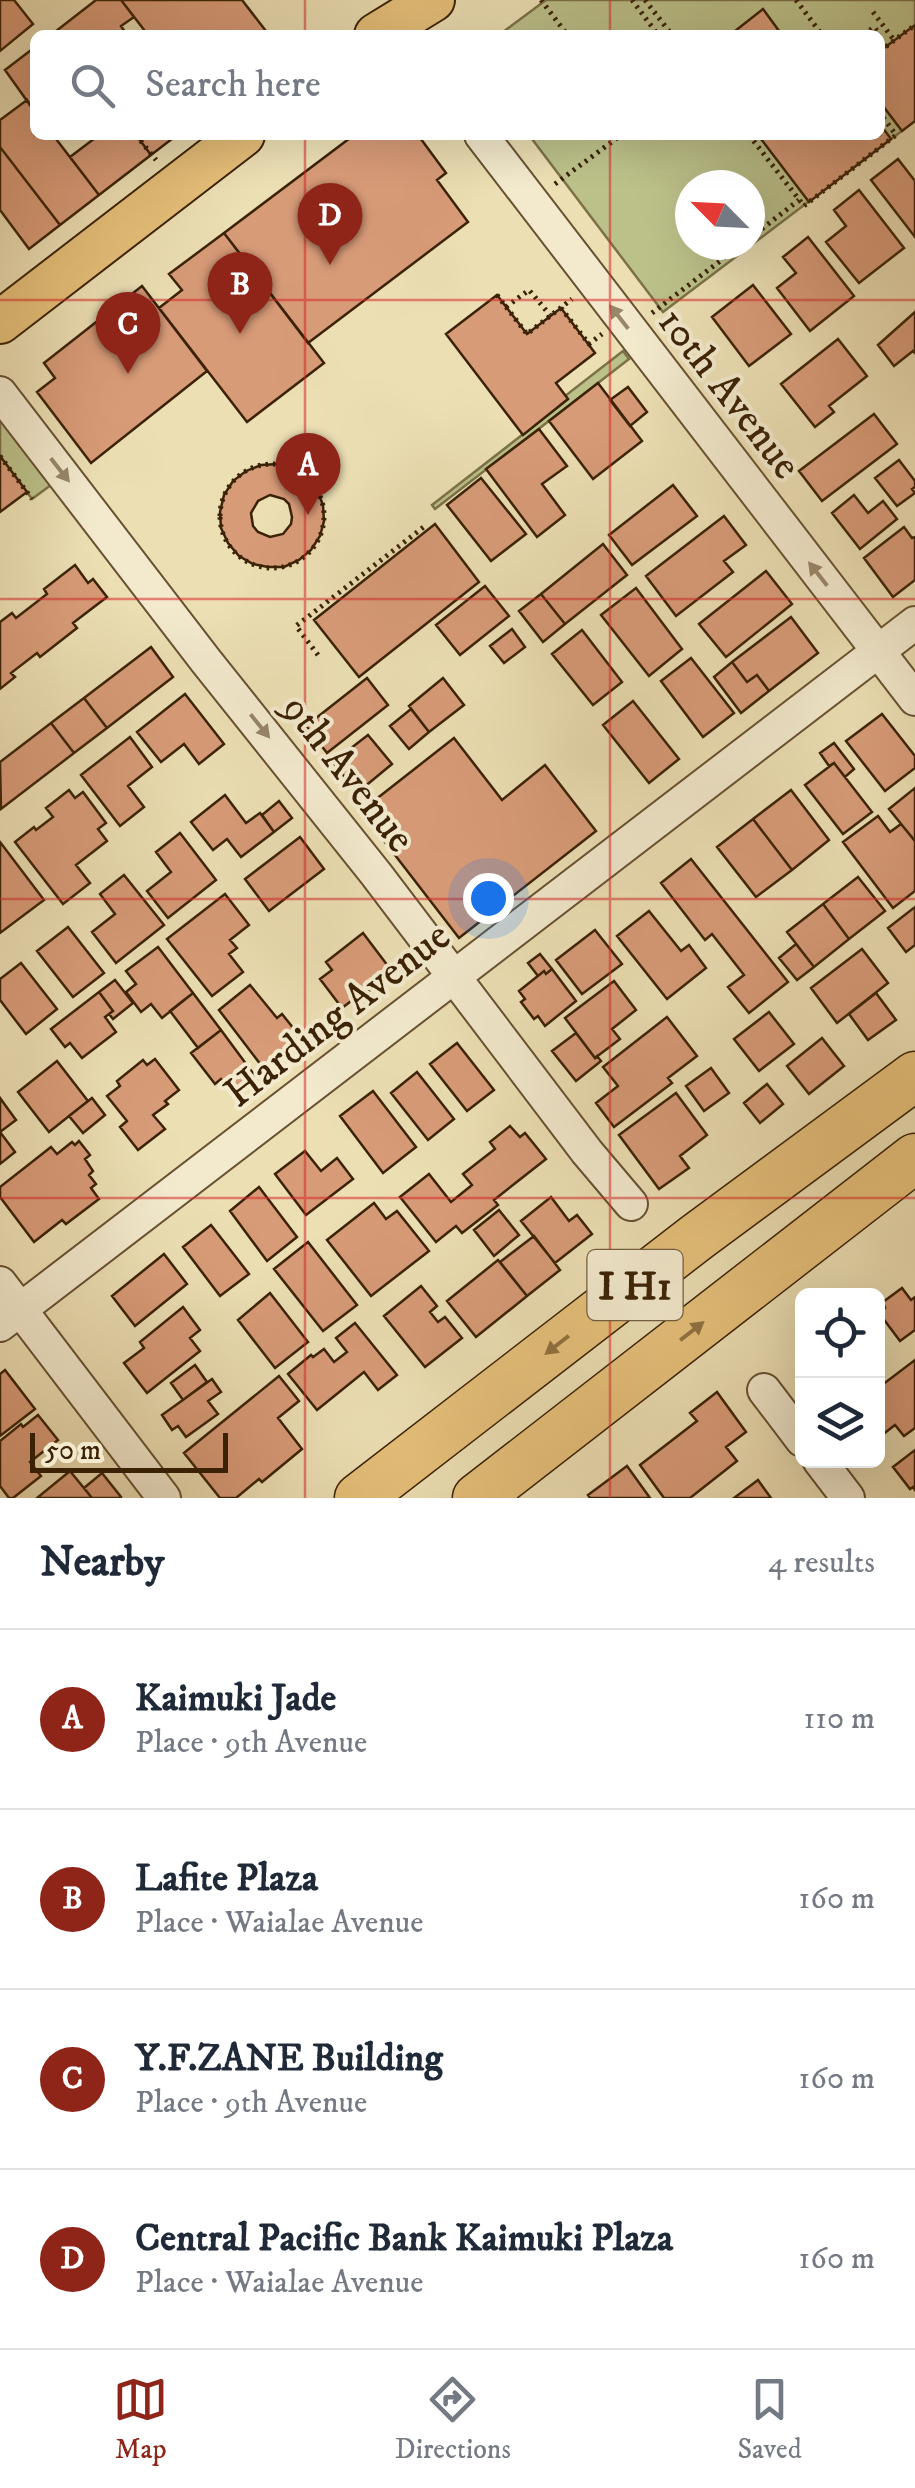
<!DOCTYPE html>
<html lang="en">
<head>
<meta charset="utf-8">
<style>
  body { margin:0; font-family:"IM FELL DW Pica",serif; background:#f2f2f3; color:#1f2937 }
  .controls { position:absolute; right:30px; bottom:30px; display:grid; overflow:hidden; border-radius:15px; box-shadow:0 10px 40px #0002 }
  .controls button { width:90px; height:90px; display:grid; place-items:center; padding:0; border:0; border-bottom:2px solid #e0e1e3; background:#fff; color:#1f2937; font:50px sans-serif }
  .compass { position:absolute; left:675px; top:170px; width:90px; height:90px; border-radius:50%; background:#fff; box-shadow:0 10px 40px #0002; rotate:294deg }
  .scale { position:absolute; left:30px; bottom:25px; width:198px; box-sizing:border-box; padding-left:10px; border:5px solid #3b2205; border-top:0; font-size:28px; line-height:35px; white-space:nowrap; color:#3b2205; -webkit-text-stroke:8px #f3eace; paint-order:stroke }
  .you { position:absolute; left:488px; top:898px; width:35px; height:35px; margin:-25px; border:8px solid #fff; border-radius:50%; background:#1a73e8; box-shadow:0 0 0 15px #1a73e833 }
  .badge { display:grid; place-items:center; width:65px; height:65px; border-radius:50%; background:#8f2418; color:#fff; font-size:32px; font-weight:700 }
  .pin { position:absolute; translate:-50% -82px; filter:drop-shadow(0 2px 5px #0008) }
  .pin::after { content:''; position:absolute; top:52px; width:35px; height:30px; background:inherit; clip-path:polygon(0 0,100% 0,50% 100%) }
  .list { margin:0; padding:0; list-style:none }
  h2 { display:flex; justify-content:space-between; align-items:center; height:130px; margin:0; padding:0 40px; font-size:42px }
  h2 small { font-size:32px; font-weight:400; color:#747a83 }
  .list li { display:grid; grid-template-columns:65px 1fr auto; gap:30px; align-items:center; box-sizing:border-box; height:180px; padding:0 40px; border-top:2px solid #e0e1e3 }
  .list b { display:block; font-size:38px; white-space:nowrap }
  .list p { margin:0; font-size:32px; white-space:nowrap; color:#747a83 }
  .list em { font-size:32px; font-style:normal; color:#747a83 }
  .icon { flex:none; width:55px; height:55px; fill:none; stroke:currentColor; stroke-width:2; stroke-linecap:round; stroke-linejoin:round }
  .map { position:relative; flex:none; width:915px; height:1498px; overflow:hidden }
  .search { position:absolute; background:#fff; box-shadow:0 10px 40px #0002; left:30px; right:30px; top:30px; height:110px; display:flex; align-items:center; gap:25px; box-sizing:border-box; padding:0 35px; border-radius:15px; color:#747a83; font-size:38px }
  .sheet { height:850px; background:#fff }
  nav { display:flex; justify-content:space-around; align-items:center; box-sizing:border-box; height:140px; border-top:2px solid #e0e1e3; background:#fff; font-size:28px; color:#747a83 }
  nav a { display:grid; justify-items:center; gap:5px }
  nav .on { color:#8f2418 }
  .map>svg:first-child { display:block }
  .green { fill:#bcc18a; stroke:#7c7248; stroke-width:2.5; fill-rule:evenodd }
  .building { fill:#d89b78; stroke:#3b2205; stroke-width:2.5; fill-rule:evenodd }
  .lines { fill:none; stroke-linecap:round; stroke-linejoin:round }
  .minor-casing { stroke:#675131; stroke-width:36 }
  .major-casing { stroke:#3b2205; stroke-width:46 }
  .highway-casing { stroke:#3b2205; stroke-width:51 }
  .path { stroke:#3b2205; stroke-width:5; stroke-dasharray:2.5 5; stroke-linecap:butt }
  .minor { stroke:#f3eace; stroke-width:32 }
  .major { stroke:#e6c07a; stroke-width:42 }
  .highway { stroke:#e6c07a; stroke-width:48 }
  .oneway { fill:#97866a }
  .oneway2 { fill:#907140 }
  .grid { fill:none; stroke:#d62828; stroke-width:2.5; stroke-opacity:0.55 }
  .labels { text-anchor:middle; stroke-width:8; stroke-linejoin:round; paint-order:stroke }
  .shield { fill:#f3eace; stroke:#725e41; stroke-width:2.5 }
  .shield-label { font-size:40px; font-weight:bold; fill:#3b2205 }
  .street-label { font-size:42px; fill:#3b2205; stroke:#f3eace }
</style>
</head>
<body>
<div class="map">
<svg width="915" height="1498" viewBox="0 0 915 1498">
  <rect width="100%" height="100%" fill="#ecdfb4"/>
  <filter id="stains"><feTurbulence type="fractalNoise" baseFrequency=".002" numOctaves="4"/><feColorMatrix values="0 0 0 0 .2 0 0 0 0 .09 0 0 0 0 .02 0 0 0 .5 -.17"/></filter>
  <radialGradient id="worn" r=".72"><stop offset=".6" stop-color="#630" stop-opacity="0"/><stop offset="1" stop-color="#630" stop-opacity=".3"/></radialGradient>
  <path class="green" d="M 546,0 L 915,0 L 915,121 L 663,312 L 529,135 L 880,135 L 880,35 L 499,35 ZM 690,185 L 750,185 L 750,245 L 690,245 Z
    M 623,351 L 629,359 L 435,509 L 432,505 L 567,400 L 565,396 Z
    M 0,413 L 55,482 L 32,499 L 0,456 Z"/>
  <path class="building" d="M 0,0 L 14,0 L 33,24 L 0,51 Z
    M 96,0 L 121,0 L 134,17 L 121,26 L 127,35 L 51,35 Z
    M 121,0 L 242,0 L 269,35 L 148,35 Z
    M 763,9 L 782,35 L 730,35 Z
    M 915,25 L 915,121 L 902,131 L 880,102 L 880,63 L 882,61 L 880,51 Z
    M 35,47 L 35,112 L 5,70 Z
    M 27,100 L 35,112 L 35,135 L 53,135 L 99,195 L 60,225 L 0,147 L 0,120 Z
    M 880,124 L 891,139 L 809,202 L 758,135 L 880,135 Z
    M 99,135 L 136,135 L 151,155 L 99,195 L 70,157 Z
    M 136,135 L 177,135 L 151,155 Z
    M 354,135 L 418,135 L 446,173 L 437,180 L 468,222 L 308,343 L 224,233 Z
    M 0,147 L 60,225 L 29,249 L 0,210 Z
    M 898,159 L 915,181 L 915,237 L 871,180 Z
    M 859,190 L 904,248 L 859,283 L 826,242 L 846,226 L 834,210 Z
    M 224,233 L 324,363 L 247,422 L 159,308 L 182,290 L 169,274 Z
    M 808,237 L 854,296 L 810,331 L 777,288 L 796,273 L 783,257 Z
    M 753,285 L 791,334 L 749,366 L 712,317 Z
    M 142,286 L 207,371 L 91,463 L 37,392 L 55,378 L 44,363 Z
    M 497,295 L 527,334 L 561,308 L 595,353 L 556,383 L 568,399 L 523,435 L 446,334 Z
    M 915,312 L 915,353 L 913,351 L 894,366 L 878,345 Z
    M 838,339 L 867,376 L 829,406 L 834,412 L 815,427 L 781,384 Z
    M 598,383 L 642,441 L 593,479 L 549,421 Z
    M 628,387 L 647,412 L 630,426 L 610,400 Z
    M 874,414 L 897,444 L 822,501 L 799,471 Z
    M 539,429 L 567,466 L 542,484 L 565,515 L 537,537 L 486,469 Z
    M 0,456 L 27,492 L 0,512 Z
    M 899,460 L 915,481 L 915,487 L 912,489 L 915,493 L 897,506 L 875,478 Z
    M 278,464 L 294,468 L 307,477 L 317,490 L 323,505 L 324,521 L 320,536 L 311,550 L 299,560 L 284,567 L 268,567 L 253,564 L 239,556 L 228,543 L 221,528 L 220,512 L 224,495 L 233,481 L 246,471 L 261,465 ZM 270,495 L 284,499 L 289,504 L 292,517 L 291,524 L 283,534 L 270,537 L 258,532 L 253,526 L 251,513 L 258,501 Z
    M 481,478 L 526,534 L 491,561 L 447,505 Z
    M 673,485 L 697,516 L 632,565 L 609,535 Z
    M 854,495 L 868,513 L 883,501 L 897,519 L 860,549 L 832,513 Z
    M 724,516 L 746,545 L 724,561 L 733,572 L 676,616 L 646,576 Z
    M 435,524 L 479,582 L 359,677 L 314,620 Z
    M 904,527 L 912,538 L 915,537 L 915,580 L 893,597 L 864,558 Z
    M 603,544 L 627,575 L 565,624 L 541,594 Z
    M 75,565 L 88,583 L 93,579 L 107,597 L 73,623 L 77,628 L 40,657 L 37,653 L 11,673 L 15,677 L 0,689 L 0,622 L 12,613 L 16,618 L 47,594 L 44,589 Z
    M 766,571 L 792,604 L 726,657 L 699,624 Z
    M 485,586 L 509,616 L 460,655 L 436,625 Z
    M 636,588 L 682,649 L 649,676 L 601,615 Z
    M 541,594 L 565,624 L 543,642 L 519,611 Z
    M 791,617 L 818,653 L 769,691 L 757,675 L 747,682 L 732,662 Z
    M 512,629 L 525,647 L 504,663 L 490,646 Z
    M 582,630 L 622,682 L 593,705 L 552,654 Z
    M 151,647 L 173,677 L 107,728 L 84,698 Z
    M 691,658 L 734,713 L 703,737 L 661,681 Z
    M 732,662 L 747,682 L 757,675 L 769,691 L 741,713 L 714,677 Z
    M 367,678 L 388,705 L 327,753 L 306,726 Z
    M 443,678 L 464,705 L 429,732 L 409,706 Z
    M 185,694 L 224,744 L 199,764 L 184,744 L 161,762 L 137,732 Z
    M 84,698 L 107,728 L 74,753 L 51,723 Z
    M 633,701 L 679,759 L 649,783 L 603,725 Z
    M 411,709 L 429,732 L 409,749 L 390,726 Z
    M 882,714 L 915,756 L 915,768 L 885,791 L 846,741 Z
    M 51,723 L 74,753 L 1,809 L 0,762 Z
    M 368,735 L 392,764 L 357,793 L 333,762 Z
    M 130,737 L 152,767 L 128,786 L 144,807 L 120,826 L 81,775 Z
    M 454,738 L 502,800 L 545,765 L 596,831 L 459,938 L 361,811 Z
    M 834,743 L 854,769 L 845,777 L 834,763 L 829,766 L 820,753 Z
    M 834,763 L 872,812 L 843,834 L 805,785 Z
    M 915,788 L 915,840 L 914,840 L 889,809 Z
    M 69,790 L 75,798 L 83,792 L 106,823 L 98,829 L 107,841 L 76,865 L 90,883 L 63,904 L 15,842 L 34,827 L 36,830 L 53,817 L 46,808 Z
    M 791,790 L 829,840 L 792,870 L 753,819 Z
    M 225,795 L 246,823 L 260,813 L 274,832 L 241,857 L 227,839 L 213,850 L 191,822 Z
    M 279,801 L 292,818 L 274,832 L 262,815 Z
    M 878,816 L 890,832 L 901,824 L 915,841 L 915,891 L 893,908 L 843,842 Z
    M 753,819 L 792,870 L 756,897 L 717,847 Z
    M 180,833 L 216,880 L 168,918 L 147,891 L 171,872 L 156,852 Z
    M 300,837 L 324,869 L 269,911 L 245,879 Z
    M 0,842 L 44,900 L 0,933 Z
    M 691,859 L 788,982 L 749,1013 L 728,987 L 744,975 L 712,934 L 705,940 L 661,883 Z
    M 124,875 L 164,925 L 116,963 L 92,932 L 115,914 L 100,894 Z
    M 858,877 L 885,911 L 849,939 L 823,904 Z
    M 225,894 L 249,925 L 230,940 L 237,948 L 229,954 L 243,972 L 212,996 L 167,939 Z
    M 823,904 L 849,939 L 814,967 L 787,932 Z
    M 915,907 L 915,945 L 906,952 L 888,928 Z
    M 649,911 L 681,951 L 689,945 L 706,968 L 667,999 L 617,936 Z
    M 68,927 L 104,973 L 73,997 L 37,951 Z
    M 595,930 L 622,964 L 582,994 L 556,960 Z
    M 363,933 L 394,974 L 369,991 L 367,989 L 342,1008 L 320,979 L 332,970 L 326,962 Z
    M 796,944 L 814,967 L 797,980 L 779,958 Z
    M 158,947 L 193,993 L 162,1018 L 151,1004 L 141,1012 L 126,992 L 136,984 L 126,971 Z
    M 862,949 L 888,983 L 837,1023 L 811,988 Z
    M 540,954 L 552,969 L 546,974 L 544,971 L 538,976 L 528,963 Z
    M 21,963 L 57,1009 L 26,1034 L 0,1000 L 0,979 Z
    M 552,969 L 576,1001 L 545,1026 L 538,1016 L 534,1019 L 521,1002 L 525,999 L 519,991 L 544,971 L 546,974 Z
    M 115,980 L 133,1003 L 113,1019 L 109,1014 L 113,1011 L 99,992 Z
    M 614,981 L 636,1010 L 612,1029 L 620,1039 L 595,1058 L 565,1018 Z
    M 250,985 L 277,1018 L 282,1014 L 302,1039 L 264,1069 L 219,1010 Z
    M 99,992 L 113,1011 L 105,1017 L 116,1032 L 82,1058 L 70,1043 L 65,1047 L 51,1029 Z
    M 193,993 L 221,1030 L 198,1048 L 170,1011 Z
    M 876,993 L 896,1020 L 868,1040 L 849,1014 Z
    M 769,1012 L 794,1044 L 759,1071 L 734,1039 Z
    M 667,1017 L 697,1056 L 668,1078 L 672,1083 L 614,1127 L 596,1103 L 618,1086 L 603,1067 Z
    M 221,1030 L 255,1076 L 233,1093 L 221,1079 L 215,1084 L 191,1053 Z
    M 576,1033 L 595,1058 L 597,1056 L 601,1061 L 576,1081 L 552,1051 Z
    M 822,1038 L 844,1066 L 809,1094 L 787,1066 Z
    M 457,1043 L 494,1090 L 467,1111 L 430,1064 Z
    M 155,1059 L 179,1090 L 165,1101 L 168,1104 L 153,1115 L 165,1129 L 138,1150 L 120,1127 L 127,1121 L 107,1096 L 120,1086 L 117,1081 L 143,1060 L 147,1065 Z
    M 57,1061 L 88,1101 L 49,1132 L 18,1092 Z
    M 711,1068 L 729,1093 L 704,1111 L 686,1086 Z
    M 417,1072 L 454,1119 L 428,1140 L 391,1093 Z
    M 767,1084 L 783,1104 L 760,1123 L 744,1103 Z
    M 373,1091 L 416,1147 L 383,1173 L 340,1116 Z
    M 676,1093 L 707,1135 L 680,1156 L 689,1168 L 659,1189 L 619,1135 Z
    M 0,1098 L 16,1120 L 0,1132 L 15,1152 L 0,1164 Z
    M 92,1098 L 105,1115 L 83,1133 L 69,1116 Z
    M 510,1126 L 520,1137 L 525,1133 L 546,1159 L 494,1200 L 498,1205 L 462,1233 L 456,1226 L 436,1242 L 400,1197 L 429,1174 L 451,1202 L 472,1185 L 463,1174 L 495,1149 L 490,1142 Z
    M 79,1141 L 90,1155 L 85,1159 L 93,1171 L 89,1175 L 96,1184 L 91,1188 L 99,1199 L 66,1224 L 62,1220 L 34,1242 L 0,1197 L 0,1187 L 51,1147 L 57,1154 L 72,1142 L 75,1145 Z
    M 305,1151 L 321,1171 L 337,1158 L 353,1179 L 306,1215 L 275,1174 Z
    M 259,1187 L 297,1237 L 267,1261 L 230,1211 Z
    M 551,1197 L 569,1221 L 577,1215 L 592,1234 L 555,1263 L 521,1221 Z
    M 374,1203 L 386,1219 L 397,1211 L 429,1251 L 371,1296 L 327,1240 Z
    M 499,1210 L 519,1235 L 494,1256 L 474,1230 Z
    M 211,1225 L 249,1274 L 220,1296 L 183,1247 Z
    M 534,1236 L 560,1270 L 527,1296 L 500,1262 Z
    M 308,1242 L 357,1305 L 323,1331 L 274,1269 Z
    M 164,1254 L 187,1284 L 135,1326 L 112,1296 Z
    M 498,1260 L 527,1296 L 476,1337 L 447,1301 Z
    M 421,1286 L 437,1306 L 430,1312 L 438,1322 L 445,1317 L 462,1338 L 425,1367 L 384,1316 Z
    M 902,1288 L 911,1300 L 915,1297 L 915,1330 L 900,1341 L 879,1313 L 885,1308 L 883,1302 Z
    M 270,1293 L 308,1342 L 275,1368 L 238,1320 Z
    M 183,1307 L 200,1330 L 190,1338 L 200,1351 L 147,1393 L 124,1363 L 144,1348 L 140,1342 Z
    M 355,1323 L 397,1375 L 378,1390 L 364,1372 L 317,1410 L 288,1374 L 311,1355 L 313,1357 L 324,1349 L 334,1362 L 347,1352 L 336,1338 Z
    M 915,1360 L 915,1428 L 904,1436 L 895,1425 L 882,1435 L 878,1431 L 878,1388 Z
    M 195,1365 L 207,1382 L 183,1400 L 171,1383 Z
    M 5,1370 L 35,1409 L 0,1436 L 0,1374 Z
    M 279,1376 L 299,1401 L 278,1418 L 302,1449 L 262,1482 L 259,1479 L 236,1498 L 220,1498 L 184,1453 Z
    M 212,1379 L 221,1392 L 208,1401 L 218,1414 L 186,1437 L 178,1426 L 172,1430 L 162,1415 Z
    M 717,1392 L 746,1432 L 726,1447 L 737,1461 L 690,1498 L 664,1498 L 640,1465 L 697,1421 L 690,1413 Z
    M 38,1415 L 58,1440 L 30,1462 L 41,1476 L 13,1498 L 9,1498 L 0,1486 L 0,1441 L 21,1424 L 23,1427 Z
    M 915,1450 L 915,1490 L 913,1487 L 910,1489 L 893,1467 Z
    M 627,1466 L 650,1498 L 590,1498 L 588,1495 Z
    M 70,1471 L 92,1498 L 37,1498 Z
    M 102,1473 L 121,1497 L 120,1498 L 92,1498 L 84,1488 Z
    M 758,1480 L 771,1498 L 734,1498 Z"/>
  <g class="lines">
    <g class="minor-casing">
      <path id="minor" d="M 481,135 L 915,699
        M 0,393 L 206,661 L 376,874 L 587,1152 L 631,1204
        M 0,1283 L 164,1498
        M 0,1325 L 915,623
        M 764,1390 L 802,1440
        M 819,1460 L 848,1498"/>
    </g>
    <g class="major-casing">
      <path id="major" d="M 376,35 L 433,0
        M 0,322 L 243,135"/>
    </g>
    <g class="highway-casing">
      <path id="highway" d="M 359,1498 L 697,1237 L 915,1076
        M 477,1498 L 915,1158"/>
    </g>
    <path class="path" d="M 541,0 L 566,33
      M 632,0 L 658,35
      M 645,0 L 672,35
      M 796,0 L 822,35
      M 873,12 L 894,40
      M 864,35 L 874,27 L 878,32 L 875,35
      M 880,51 L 915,25
      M 136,135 L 156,160
      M 749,135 L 804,206 L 896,135 L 880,113
      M 555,184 L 621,135
      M 750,238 L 799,200
      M 497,295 L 527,334 L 572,299
      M 506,307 L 529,290 L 550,315
      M 561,308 L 589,344 L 602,334
      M 652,313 L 741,245
      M 0,456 L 32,499
      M220 516a52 52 0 1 1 104 0a52 52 0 1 1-104 0Z
      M 318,655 L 296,626 L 425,526"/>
    <use href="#minor" class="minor"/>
    <use href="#major" class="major"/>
    <use href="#highway" class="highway"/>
  </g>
  <defs><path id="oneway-solid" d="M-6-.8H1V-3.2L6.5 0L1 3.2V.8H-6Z" transform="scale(2.5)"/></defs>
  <g class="oneway">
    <use href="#oneway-solid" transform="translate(619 317) rotate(-128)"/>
    <use href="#oneway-solid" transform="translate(60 470) rotate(52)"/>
    <use href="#oneway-solid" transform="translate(818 574) rotate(-128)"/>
    <use href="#oneway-solid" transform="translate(260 726) rotate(51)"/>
  </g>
  <g class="oneway2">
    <use href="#oneway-solid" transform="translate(692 1331) rotate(-38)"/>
    <use href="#oneway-solid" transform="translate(557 1345) rotate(142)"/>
  </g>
  <path class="grid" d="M 305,0 L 305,35M 610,0 L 610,35M 305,135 L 305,1498M 610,135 L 610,1498M 0,300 L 915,300M 0,599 L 915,599M 0,899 L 915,899M 0,1198 L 915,1198"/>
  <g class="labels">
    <rect class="shield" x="587.5" y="1250" width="95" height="70" rx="8"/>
    <g class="shield-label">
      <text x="635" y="1299">I H1</text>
    </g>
    <g class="street-label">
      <text transform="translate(731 392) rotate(52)" y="15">10th Avenue</text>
      <text transform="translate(350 772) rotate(52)" y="15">9th Avenue</text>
      <text transform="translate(336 1013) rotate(-38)" y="15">Harding Avenue</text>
    </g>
  </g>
  <rect width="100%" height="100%" filter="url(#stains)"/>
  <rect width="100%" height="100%" fill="url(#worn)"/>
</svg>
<div class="controls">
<button><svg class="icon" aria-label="locate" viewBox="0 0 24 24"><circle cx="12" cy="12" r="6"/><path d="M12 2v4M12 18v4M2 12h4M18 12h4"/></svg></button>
<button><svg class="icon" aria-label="layers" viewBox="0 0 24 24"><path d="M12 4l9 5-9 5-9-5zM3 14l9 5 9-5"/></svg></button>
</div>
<svg class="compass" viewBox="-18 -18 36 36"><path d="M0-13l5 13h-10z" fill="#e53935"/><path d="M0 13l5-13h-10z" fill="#747a83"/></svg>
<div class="scale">50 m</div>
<div class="you"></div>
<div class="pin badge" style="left:308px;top:515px">A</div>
<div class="pin badge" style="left:240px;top:334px">B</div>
<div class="pin badge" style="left:128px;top:374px">C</div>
<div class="pin badge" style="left:330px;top:265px">D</div>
<div class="search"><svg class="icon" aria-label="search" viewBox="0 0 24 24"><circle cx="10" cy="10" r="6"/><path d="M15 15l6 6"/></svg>Search here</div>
</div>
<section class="sheet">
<h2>Nearby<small>4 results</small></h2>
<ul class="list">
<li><span class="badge">A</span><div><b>Kaimuki Jade</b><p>Place · 9th Avenue</p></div><em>110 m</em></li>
<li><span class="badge">B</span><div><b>Lafite Plaza</b><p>Place · Waialae Avenue</p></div><em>160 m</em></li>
<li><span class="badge">C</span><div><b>Y.F.ZANE Building</b><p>Place · 9th Avenue</p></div><em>160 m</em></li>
<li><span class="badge">D</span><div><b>Central Pacific Bank Kaimuki Plaza</b><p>Place · Waialae Avenue</p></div><em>160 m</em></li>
</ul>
</section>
<nav>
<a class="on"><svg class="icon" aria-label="map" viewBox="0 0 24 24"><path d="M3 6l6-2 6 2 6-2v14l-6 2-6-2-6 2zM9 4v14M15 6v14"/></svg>Map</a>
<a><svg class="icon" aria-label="directions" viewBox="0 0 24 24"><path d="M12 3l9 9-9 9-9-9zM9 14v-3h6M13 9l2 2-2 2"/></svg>Directions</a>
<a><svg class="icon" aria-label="saved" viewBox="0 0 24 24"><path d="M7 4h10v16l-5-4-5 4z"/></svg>Saved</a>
</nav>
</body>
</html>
